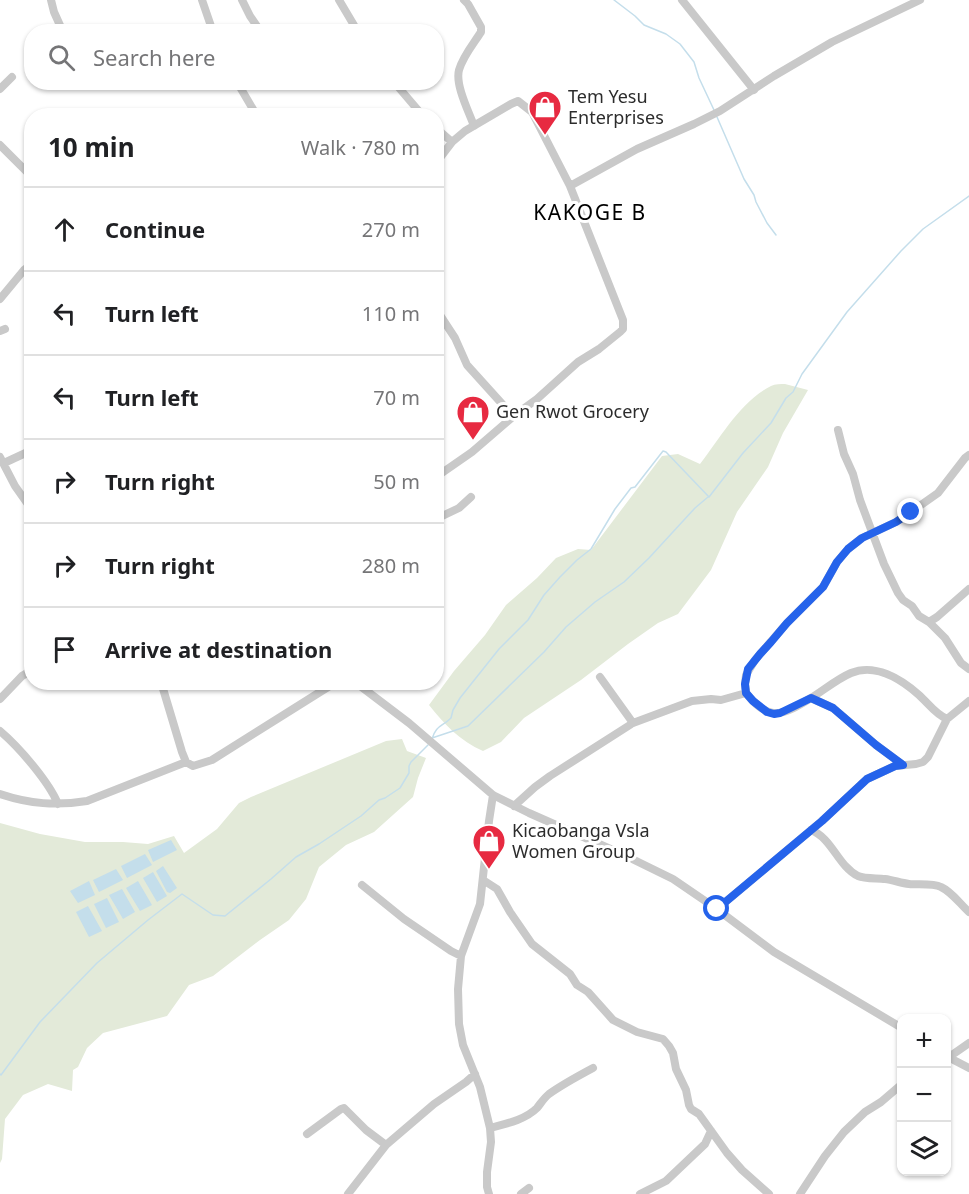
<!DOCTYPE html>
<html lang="en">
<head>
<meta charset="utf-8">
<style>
  body { margin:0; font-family:"Noto Sans",sans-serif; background:#f6f6f6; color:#202124 }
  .controls { position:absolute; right:18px; bottom:18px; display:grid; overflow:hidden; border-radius:12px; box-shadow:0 2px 4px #0004 }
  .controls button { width:54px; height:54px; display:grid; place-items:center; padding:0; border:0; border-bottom:2px solid #e0e0e0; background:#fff; color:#202124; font:30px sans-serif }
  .stop { position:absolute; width:18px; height:18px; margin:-14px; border:4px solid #2563eb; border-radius:50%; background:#fff }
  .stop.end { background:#2563eb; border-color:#fff; box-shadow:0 2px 6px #0008 }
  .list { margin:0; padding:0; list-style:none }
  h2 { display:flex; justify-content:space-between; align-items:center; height:78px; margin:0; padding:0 24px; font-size:26px }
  h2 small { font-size:20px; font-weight:400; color:#757577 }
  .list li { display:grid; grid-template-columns:39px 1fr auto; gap:18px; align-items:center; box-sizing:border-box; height:84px; padding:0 24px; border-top:2px solid #e0e0e0 }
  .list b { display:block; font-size:22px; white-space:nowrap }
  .list em { font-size:20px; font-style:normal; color:#757577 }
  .icon { flex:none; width:33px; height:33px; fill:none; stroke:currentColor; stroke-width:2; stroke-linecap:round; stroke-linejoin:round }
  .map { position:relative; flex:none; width:969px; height:1194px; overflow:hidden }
  .search { position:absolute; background:#fff; box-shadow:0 2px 4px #0004; left:24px; top:24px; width:420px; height:66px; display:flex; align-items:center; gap:15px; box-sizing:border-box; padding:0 21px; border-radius:24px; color:#757577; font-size:22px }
  .panel { position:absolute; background:#fff; box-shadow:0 2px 4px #0004; left:24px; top:108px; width:420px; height:582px; border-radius:24px }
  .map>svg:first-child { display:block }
  .green { fill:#e3ead9 }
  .water { fill:#c4deeb }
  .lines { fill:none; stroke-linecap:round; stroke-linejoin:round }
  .stream { stroke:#c4deeb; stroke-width:1.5 }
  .minor { stroke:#c9c9c9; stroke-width:8 }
  .route { stroke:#2563eb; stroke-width:8 }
  .labels { text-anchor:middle; stroke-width:6; stroke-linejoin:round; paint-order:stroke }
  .poi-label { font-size:18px; fill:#2c2c2c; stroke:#fff; text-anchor:start }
  .quarter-label { font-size:21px; letter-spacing:1.5px; fill:#000; stroke:#fff }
</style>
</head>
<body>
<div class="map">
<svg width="969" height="1194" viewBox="0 0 969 1194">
  <rect width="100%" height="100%" fill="#fff"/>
  <path class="green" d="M 785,384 L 808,390 L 783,433 L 768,467 L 737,512 L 711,570 L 678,614 L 658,623 L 628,644 L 581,680 L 524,718 L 501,742 L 483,751 C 460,741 444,724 429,705 L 454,671 L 485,635 L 506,605 L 537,578 L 556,558 L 578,549 L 591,550 L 662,456 L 678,454 L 700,464 C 720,438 741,401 771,386 C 775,384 781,384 785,384 Z
    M 402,739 L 407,751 L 426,758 L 418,778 L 413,797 L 374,832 L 346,845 L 319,867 L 306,899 L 289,920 L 260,940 L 213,976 L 189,985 L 167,1016 L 103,1033 L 87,1048 L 78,1067 L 73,1070 L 72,1091 L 48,1084 L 23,1095 L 5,1119 L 2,1159 L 0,1163 L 0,823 L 40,834 L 85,842 L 123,842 L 148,844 L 174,836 L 184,853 L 217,829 L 239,803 L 251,797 L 386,741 Z"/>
  <path class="water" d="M 171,840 L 177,850 L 153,862 L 148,850 Z
    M 145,854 L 152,865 L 127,878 L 121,866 Z
    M 163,866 L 177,888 L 170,893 L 167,892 L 156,871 Z
    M 116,869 L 123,880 L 99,892 L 93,880 Z
    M 153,872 L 167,896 L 157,902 L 143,878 Z
    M 89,881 L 95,895 L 78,903 L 70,891 Z
    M 138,881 L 152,905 L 140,911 L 126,888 Z
    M 122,889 L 135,912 L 123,919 L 109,895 Z
    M 107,898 L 119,922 L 106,928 L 94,904 Z
    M 88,906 L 102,931 L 89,937 L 76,912 Z"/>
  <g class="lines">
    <path class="stream" d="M 614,0 L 635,16 L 644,25 L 666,34 L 680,44 L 694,62 L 699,78 L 714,110
      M 717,117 L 744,179 L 754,195 L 756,202 L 767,223 L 776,235
      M 432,738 L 468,726 L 544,652 L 566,627 L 595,602 L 624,582 L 649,558 L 695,508 L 708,497
      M 432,739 C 436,725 442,727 451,718 L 453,710 L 460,698 L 499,649 L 528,620 L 544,595 L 560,577 L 577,560 L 591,549 L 615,509 L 631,488 L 635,487 L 663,451 L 666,452 L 709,497 L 743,453 L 771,423 L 786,398 L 793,392 L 802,374 L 847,312 L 901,251 L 923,229 L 969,196
      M 0,1074 L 1,1075 L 40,1022 L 97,963 L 148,920 L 182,894 L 213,915 L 225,916 L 271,879 L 296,857 L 319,844 L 361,816 L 379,800 L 385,798 L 400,788 L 409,773 L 409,766 L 411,762 L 428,745"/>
    <path class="minor" d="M 51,0 L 54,12 L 63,32
      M 202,0 L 213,32
      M 242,0 L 250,16 L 261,32
      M 339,0 L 358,32
      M 464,0 L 468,4 L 481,27 L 481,32 C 474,43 463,56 459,70 C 455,85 469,112 474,126
      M 682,0 L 754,90
      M 237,82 L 257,116
      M 394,82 L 423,116
      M 0,89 L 12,77
      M 436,128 L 452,142 L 465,131 L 511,104 L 518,101 L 532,112 L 570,186 L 623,320 L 623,329 L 620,332 L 599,349 L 578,362 L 537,399 L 515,415 L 472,452 L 436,477
      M 0,145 L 32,177
      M 436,163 L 452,142
      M 570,186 L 637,149 L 694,124 L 720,111 L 774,76 L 832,42 L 920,0
      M 0,299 L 24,270 L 32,264
      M 436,309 L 455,338 L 467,365 L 504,406 L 515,415
      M 30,330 L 32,332
      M 0,331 L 5,329
      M 838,430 L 844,454 L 853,474 L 860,500 L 884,564 L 898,593 L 903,600 L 912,606 L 919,616 L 929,622 L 945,638 L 961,663 L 969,669
      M 0,457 L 15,486 L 32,510
      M 4,463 L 32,450
      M 436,519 L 459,508 L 471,497
      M 929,622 L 937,617 L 969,589
      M 600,677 L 633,723
      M 161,682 L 182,752 L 186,762 L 193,766 L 212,760 L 336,682
      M 355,682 L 409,723 L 493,795 L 529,813 L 624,855 L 673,879 L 714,907 L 774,952 L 902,1028
      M 746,693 C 769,723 783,715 811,698 L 833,708 L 876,745 L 903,765
      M 811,698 C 824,690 837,679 851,673 C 875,663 901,679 919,695 C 928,703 935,714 947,719
      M 0,699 L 22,676 L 32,670
      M 0,731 C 19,747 49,782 58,804
      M 0,794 C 30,804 56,806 87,801 L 186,762
      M 514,806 L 535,787 L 550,776 L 633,723 L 692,701 L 711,699 L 721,700 L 746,693 L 745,684 L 746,675 L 755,660 L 787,623 L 823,587 L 837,562 L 848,549 L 862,538 L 896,522 L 911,512 L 938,493 L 965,458 L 969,455
      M 811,830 C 832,838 838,866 858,876 C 865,879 877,878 885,879 C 893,880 901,883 909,884 C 918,885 933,883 941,887 C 952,892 960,904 969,912
      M 483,880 L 497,889 L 510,912 L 532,944 L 570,974 L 577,985 L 588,992 L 613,1020 L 637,1032 L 663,1039 L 669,1046 L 673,1053 L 676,1069 L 686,1090 L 689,1105 L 691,1109 L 699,1114 L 727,1153 L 742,1170 L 769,1194
      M 362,885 L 404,919 L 451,951 L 461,956
      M 717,909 L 822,821 L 867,779 L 895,766 L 916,764 L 923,762 L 928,757 L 947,719 L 969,701
      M 946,1056 L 969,1068
      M 949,1057 L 969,1043
      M 490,1128 C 505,1124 525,1120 537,1108 C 541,1103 544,1098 549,1094 C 563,1084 578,1076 593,1068
      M 307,1134 L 341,1109 L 344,1108 L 366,1130 L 386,1145
      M 348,1194 L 386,1145 L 434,1104 L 466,1082 L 475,1074
      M 489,1194 L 487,1187 L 487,1172 L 491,1142 L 490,1128 L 480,1087 L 463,1045 L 459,1024 L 458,989 L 461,956 L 480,904 L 489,821 L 493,795
      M 521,1194 L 529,1188
      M 640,1194 L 666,1181 L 705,1144 L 711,1131
      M 800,1194 L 825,1156 L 844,1132 L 865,1112 L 881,1102 L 902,1084"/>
  </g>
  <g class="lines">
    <path class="route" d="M 717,909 L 822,821 L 867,779 L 895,766 L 903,765 L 876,745 L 833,708 L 811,698 L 780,713 L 774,714 L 767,712 L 753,701 L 746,693 L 745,684 L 748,669 L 760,654 L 771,642 L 787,623 L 823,587 L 837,562 L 848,549 L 862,538 L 896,522 L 911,512"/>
  </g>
  <defs>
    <g id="shop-pin" transform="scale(1.725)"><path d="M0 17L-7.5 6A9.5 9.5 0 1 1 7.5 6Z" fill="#e72a41" stroke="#fff"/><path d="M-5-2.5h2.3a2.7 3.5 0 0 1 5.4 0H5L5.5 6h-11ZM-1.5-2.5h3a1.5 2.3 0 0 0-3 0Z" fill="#fff"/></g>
  </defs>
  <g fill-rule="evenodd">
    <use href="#shop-pin" x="545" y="107"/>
    <use href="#shop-pin" x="473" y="412"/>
    <use href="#shop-pin" x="489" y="841"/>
  </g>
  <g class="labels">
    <g class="poi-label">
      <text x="568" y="103">Tem Yesu<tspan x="568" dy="21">Enterprises</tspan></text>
      <text x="496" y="418">Gen Rwot Grocery</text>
      <text x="512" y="837">Kicaobanga Vsla<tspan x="512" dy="21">Women Group</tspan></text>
    </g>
    <g class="quarter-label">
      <text x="590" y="220">KAKOGE B</text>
    </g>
  </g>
</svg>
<div class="controls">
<button>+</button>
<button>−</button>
<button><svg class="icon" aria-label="layers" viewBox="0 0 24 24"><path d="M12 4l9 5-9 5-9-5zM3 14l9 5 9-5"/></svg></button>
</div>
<div class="stop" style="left:717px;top:909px"></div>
<div class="stop end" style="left:911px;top:512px"></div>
<div class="search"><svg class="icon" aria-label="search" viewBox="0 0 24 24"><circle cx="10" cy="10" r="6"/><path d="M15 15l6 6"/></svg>Search here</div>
<section class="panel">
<h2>10 min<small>Walk · 780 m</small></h2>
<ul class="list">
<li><svg class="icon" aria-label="ahead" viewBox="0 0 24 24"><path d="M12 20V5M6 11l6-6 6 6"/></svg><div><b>Continue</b></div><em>270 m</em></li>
<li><svg class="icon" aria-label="left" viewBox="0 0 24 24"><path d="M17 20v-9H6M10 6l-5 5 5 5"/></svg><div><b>Turn left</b></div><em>110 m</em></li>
<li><svg class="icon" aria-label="left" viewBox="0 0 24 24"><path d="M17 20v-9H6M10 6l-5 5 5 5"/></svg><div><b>Turn left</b></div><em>70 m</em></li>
<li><svg class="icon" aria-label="right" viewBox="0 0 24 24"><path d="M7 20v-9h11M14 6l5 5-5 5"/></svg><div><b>Turn right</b></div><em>50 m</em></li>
<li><svg class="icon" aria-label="right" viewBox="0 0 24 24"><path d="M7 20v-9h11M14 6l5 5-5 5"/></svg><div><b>Turn right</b></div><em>280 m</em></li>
<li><svg class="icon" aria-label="arrive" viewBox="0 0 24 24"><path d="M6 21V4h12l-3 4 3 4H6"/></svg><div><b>Arrive at destination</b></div></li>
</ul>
</section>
</div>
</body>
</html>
